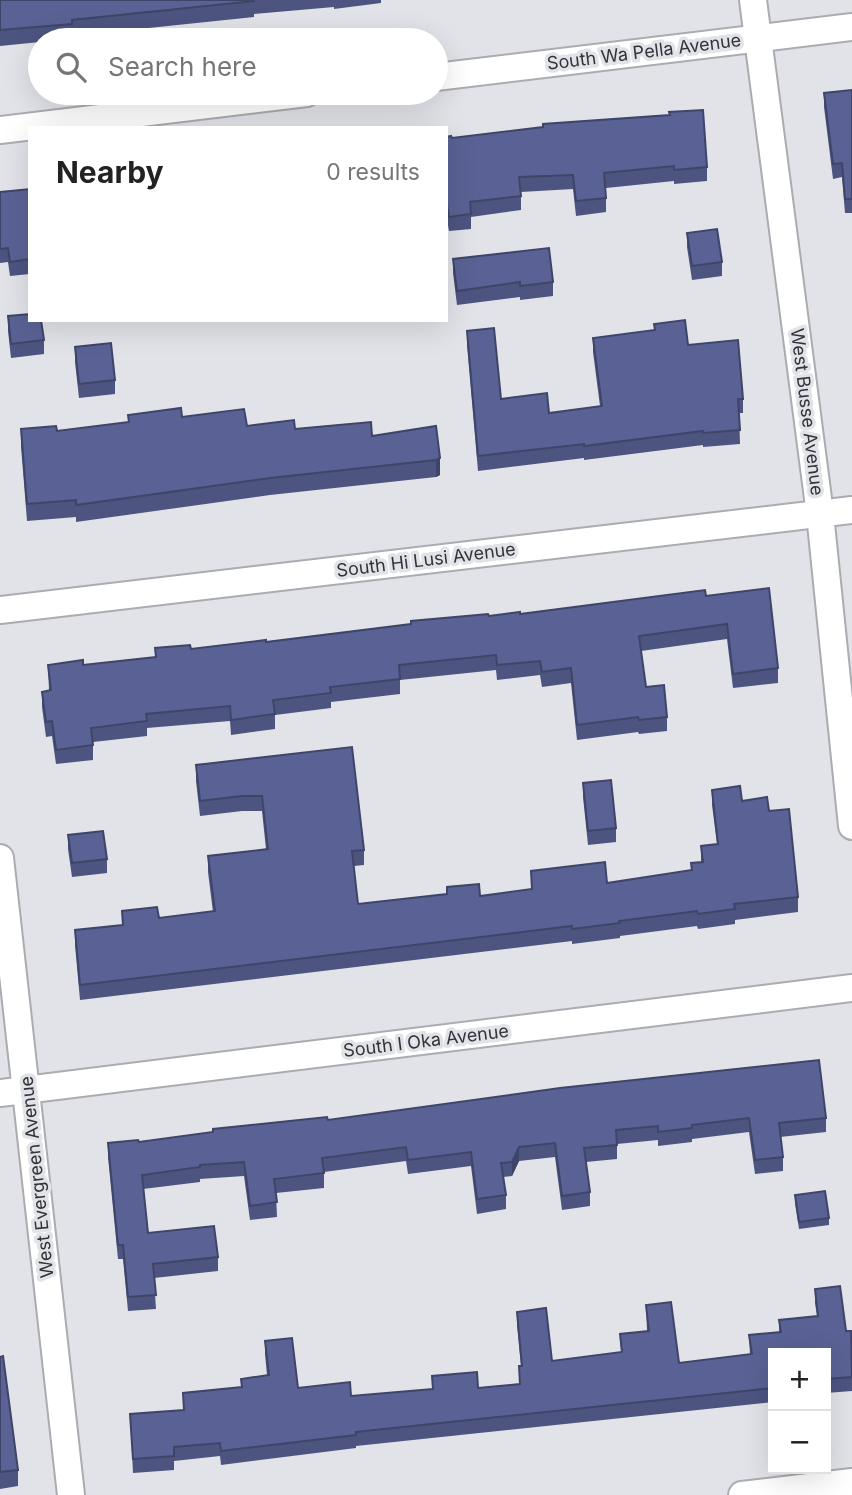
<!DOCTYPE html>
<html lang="en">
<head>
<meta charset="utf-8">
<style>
  body { margin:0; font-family:Inter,sans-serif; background:#f6f6f6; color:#222 }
  .controls { position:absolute; right:21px; bottom:21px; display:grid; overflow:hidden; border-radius:0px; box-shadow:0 7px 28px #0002 }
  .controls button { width:63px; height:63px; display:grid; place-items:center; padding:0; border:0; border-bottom:2px solid #e0e0e0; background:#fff; color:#222; font:35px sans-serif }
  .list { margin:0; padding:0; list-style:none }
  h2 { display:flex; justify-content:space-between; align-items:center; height:91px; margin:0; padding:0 28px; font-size:30px }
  h2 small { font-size:23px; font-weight:400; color:#767676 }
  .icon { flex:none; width:38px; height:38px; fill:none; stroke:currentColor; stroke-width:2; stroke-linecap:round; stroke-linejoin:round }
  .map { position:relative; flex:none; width:852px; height:1495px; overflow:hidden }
  .search { position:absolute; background:#fff; box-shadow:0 7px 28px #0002; left:28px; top:28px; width:420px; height:77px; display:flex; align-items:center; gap:18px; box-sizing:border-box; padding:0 24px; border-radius:38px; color:#767676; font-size:26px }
  .panel { position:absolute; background:#fff; box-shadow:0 7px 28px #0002; left:28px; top:126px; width:420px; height:196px; border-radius:0px }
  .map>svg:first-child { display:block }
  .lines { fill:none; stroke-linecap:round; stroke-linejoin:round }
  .minor-casing { stroke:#abacb2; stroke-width:30 }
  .minor { stroke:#fff; stroke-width:26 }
  .wall { fill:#4d5480 }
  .shaded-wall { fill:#3f4568 }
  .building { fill:#5a6295; stroke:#3f4568; stroke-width:2 }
  .labels { text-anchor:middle; stroke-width:7; stroke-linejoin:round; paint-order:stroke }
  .street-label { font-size:18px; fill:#323335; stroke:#e1e3e9 }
</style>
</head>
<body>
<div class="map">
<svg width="852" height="1495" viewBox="0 0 852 1495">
  <rect width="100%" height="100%" fill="#e1e3e9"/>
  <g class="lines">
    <g class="minor-casing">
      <path id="minor" d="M 753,0 L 820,514 L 852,826
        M 436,77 L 852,27
        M 0,130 L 307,93
        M 0,610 L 852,510
        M 0,858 L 71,1495
        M 0,1093 L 852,988
        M 742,1495 L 852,1482"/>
    </g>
    <use href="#minor" class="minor"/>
  </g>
  <path class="wall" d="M 0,0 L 381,0 L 381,3 L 334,9 L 334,7 L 254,14 L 254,17 L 72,36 L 72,39 L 40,40 L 40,42 L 0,46 Z
    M 852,90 L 852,213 L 845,213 L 842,177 L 833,179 L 824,107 L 824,93 Z
    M 446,137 L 707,167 L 707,181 L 674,184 L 674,181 L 606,188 L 606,212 L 576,216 L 573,189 L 521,192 L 521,210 L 471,217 L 471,229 L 449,231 L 446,214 Z
    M 30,189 L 30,274 L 10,276 L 8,262 L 0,263 L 0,192 Z
    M 687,233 L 722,262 L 722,276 L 692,280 L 687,247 Z
    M 453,259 L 553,282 L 553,296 L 520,300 L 520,297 L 457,305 L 453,273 Z
    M 8,316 L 44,340 L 44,354 L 11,358 L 8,331 Z
    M 654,324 L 688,345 L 743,399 L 743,413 L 739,413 L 740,444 L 703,447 L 703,445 L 584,460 L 584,458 L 478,471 L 467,345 L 467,331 L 501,399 L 549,413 L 600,406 L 593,352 L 593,338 L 654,331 Z
    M 75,347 L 115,380 L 115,394 L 79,398 L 75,362 Z
    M 128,415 L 182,417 L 247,426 L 372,436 L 436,426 L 440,475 L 436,477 L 270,495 L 76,522 L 76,517 L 27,521 L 21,446 L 21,429 L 57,431 L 128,422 Z
    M 706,596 L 778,668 L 778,683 L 733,688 L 727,639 L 641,651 L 646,687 L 667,717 L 667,731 L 639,734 L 638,732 L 577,740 L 571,683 L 542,687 L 540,675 L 497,680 L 496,670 L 400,680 L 400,694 L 331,702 L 331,708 L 275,715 L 275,729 L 231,735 L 230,721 L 147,728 L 147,736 L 93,742 L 93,760 L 56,764 L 52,736 L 46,737 L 42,707 L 42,692 L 49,691 L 48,665 L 83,665 L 155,657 L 155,648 L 191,649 L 266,642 L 489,616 L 520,614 Z
    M 352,747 L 364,850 L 364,865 L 354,866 L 358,904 L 447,894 L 447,887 L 480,896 L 531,889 L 531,871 L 607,883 L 691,870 L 691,863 L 701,862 L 701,846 L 717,844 L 712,805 L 712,790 L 769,811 L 798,897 L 798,912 L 735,920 L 735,924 L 698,929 L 697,926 L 620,936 L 620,938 L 572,944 L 572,941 L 80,1000 L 75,945 L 75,930 L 122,925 L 122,911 L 159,918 L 213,912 L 208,872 L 208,856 L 266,849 L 262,811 L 242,811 L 200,816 L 196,781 L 196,765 Z
    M 583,783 L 616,828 L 616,842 L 588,845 L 583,797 Z
    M 68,835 L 107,859 L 107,873 L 72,877 L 68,849 Z
    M 826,1118 L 826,1132 L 780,1137 L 783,1157 L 783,1171 L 755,1174 L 749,1132 L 692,1139 L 692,1142 L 658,1146 L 658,1140 L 617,1144 L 617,1159 L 586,1162 L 590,1192 L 590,1206 L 562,1210 L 555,1157 L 519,1161 L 512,1176 L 503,1177 L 506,1195 L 506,1209 L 477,1214 L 471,1166 L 408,1174 L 406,1161 L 324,1172 L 324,1188 L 276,1193 L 277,1217 L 250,1220 L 244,1176 L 200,1179 L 200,1182 L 143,1189 L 148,1233 L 218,1257 L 218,1271 L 154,1278 L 156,1309 L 128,1311 L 123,1259 L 118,1259 L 108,1157 L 108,1143 L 139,1142 L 328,1120 Z
    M 795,1195 L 829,1218 L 829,1225 L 799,1229 L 795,1203 Z
    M 815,1289 L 852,1339 L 852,1391 L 826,1393 L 826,1353 L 773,1353 L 773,1402 L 356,1446 L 356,1448 L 221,1465 L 220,1456 L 174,1461 L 174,1470 L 133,1473 L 130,1414 L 183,1410 L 183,1393 L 241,1387 L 241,1379 L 267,1375 L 265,1354 L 265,1341 L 298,1388 L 351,1396 L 432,1389 L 432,1376 L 478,1388 L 519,1384 L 519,1366 L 521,1366 L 517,1325 L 517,1312 L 552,1361 L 621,1352 L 620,1334 L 647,1331 L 646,1305 L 679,1363 L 750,1355 L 749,1335 L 779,1332 L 779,1320 L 817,1316 L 815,1303 Z
    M 0,1357 L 18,1470 L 18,1486 L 0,1489 Z"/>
  <path class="shaded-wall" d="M 440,458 L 440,475 L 436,477 L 436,460 Z
    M 519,1147 L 519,1161 L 512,1176 L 512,1162 Z"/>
  <path class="building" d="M 0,0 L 254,0 L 254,1 L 72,20 L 72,24 L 0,30 Z
    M 852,90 L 852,199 L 845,199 L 842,163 L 833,164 L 824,93 Z
    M 703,110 L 707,167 L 674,170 L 674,166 L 604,173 L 606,198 L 576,201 L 573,175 L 519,177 L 521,196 L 470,202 L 471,214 L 449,217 L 446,199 L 446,137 L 451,136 L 452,138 L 543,127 L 543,124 L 670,115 L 669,112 Z
    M 30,189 L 30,259 L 10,262 L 8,248 L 0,249 L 0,192 Z
    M 717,229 L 722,262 L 692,266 L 687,233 Z
    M 549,248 L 553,282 L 520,286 L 520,282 L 457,291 L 453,259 Z
    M 30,314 L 30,320 L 41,320 L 44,340 L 11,344 L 8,316 Z
    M 685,320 L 688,345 L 738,340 L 743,399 L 738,399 L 740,430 L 703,433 L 703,431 L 584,446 L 584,444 L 478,456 L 467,331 L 494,328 L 501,399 L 547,393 L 549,413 L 602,406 L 593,338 L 655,330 L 654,324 Z
    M 111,343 L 115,380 L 79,384 L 75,347 Z
    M 181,408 L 182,417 L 244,409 L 247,426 L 294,420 L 295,429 L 371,422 L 372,436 L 436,426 L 440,458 L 436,460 L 270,478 L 76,505 L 76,500 L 27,504 L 21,429 L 56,426 L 57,431 L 129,422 L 128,415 Z
    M 769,588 L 778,668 L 733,674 L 727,624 L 639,636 L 646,687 L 664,685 L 667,717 L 639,720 L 638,717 L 577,725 L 571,668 L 542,672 L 540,661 L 497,665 L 496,655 L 399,665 L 400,679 L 330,687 L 331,693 L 273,700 L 275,714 L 231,720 L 230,706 L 146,714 L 147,721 L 91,728 L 93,745 L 56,750 L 52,721 L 46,722 L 42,692 L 51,690 L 48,665 L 83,660 L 83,665 L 156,657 L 155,648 L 190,645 L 191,649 L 266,640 L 266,642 L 411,624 L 411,621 L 488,614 L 489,616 L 520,612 L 520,614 L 705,590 L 706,596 Z
    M 352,747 L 364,850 L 352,851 L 358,904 L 447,894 L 447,887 L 479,884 L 480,896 L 532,889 L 531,871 L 605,862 L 607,883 L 692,870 L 691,863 L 703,862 L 701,846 L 718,844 L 712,790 L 740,786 L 742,801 L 767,797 L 769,811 L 789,809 L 798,897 L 734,904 L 735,909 L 698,914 L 697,911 L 619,921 L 620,923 L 572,929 L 572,926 L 80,985 L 75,930 L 123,925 L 122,911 L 157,907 L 159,918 L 215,911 L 208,856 L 268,849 L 262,796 L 242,796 L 200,801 L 196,765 Z
    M 611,780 L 616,828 L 588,831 L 583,783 Z
    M 103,831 L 107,859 L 72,863 L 68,835 Z
    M 819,1060 L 826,1118 L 779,1123 L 783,1157 L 755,1160 L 749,1118 L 692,1125 L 692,1128 L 658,1132 L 658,1126 L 616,1130 L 617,1145 L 584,1148 L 590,1192 L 562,1196 L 555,1143 L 519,1147 L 512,1162 L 501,1163 L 506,1195 L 477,1199 L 471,1152 L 408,1160 L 406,1147 L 322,1158 L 324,1173 L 274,1179 L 277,1202 L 250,1206 L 244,1162 L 200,1165 L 200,1167 L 142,1175 L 148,1233 L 214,1226 L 218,1257 L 153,1264 L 156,1295 L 128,1297 L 123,1245 L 118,1245 L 108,1143 L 138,1140 L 139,1142 L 213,1132 L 213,1129 L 327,1117 L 328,1120 L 560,1088 Z
    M 825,1191 L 829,1218 L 799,1222 L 795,1195 Z
    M 840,1286 L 846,1331 L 851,1331 L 852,1377 L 826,1379 L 826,1353 L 773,1353 L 773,1388 L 356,1432 L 356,1435 L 221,1451 L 220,1443 L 174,1447 L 174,1456 L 133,1459 L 130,1414 L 184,1410 L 183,1393 L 242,1387 L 241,1379 L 269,1375 L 265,1341 L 292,1338 L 298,1388 L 350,1382 L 351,1396 L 433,1389 L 432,1376 L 477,1372 L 478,1388 L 520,1384 L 519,1366 L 522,1366 L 517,1312 L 546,1308 L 552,1361 L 622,1352 L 620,1334 L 649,1331 L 646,1305 L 671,1302 L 679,1363 L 752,1354 L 749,1335 L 781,1332 L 779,1320 L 818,1316 L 815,1289 Z
    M 3,1356 L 18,1470 L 0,1472 L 0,1357 Z"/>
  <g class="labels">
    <g class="street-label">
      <text transform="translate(644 52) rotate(-7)" y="6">South Wa Pella Avenue</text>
      <text transform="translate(807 412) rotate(83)" y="6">West Busse Avenue</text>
      <text transform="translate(426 560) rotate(-7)" y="6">South Hi Lusi Avenue</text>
      <text transform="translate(426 1041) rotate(-7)" y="6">South I Oka Avenue</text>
      <text transform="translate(37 1177) rotate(-96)" y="6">West Evergreen Avenue</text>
    </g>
  </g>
</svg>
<div class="controls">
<button>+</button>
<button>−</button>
</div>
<div class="search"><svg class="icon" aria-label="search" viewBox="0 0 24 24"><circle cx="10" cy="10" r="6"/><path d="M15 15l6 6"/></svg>Search here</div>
<section class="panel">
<h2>Nearby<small>0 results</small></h2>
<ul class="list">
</ul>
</section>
</div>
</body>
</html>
